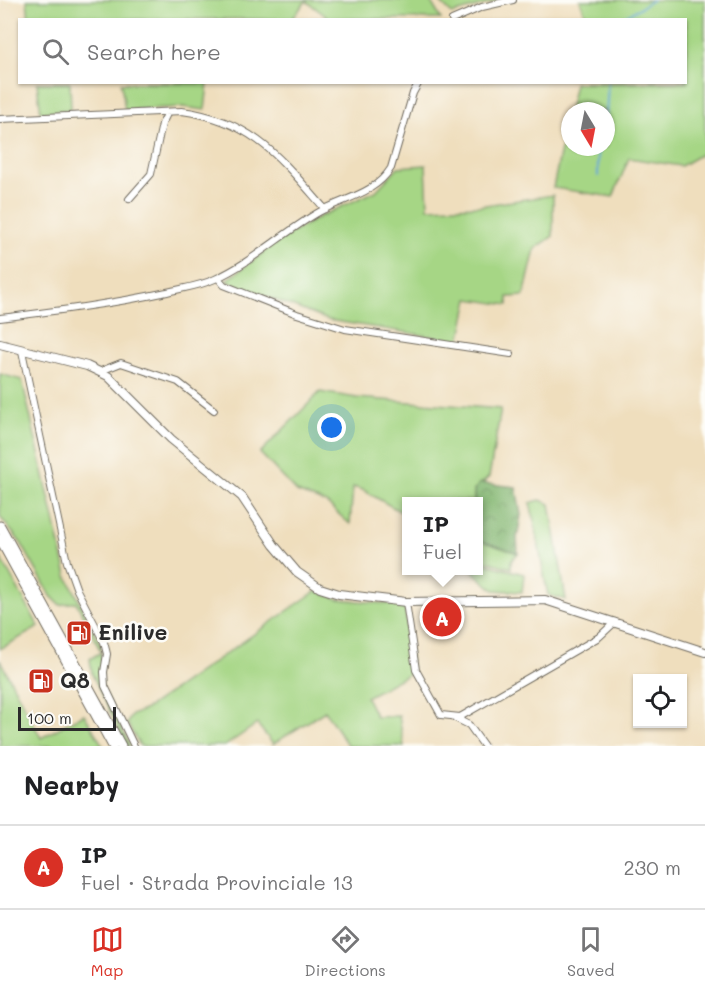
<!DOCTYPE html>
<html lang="en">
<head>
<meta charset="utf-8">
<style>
  body { margin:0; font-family:Mali,sans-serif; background:#f6f6f6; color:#202124 }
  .controls { position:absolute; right:18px; bottom:18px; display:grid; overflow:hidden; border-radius:0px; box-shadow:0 2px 4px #0004 }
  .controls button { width:54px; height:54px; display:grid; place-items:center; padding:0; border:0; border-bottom:2px solid #e0e0e0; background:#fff; color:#202124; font:30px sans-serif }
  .compass { position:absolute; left:561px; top:102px; width:54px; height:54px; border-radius:50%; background:#fff; box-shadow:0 2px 4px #0004; rotate:170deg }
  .scale { position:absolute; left:18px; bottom:15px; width:98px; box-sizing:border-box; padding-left:6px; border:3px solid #2b2b2b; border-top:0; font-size:16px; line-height:21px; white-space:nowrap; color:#2b2b2b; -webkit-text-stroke:4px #fdfcf7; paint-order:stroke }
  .you { position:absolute; left:332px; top:428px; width:21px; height:21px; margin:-15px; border:4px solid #fff; border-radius:50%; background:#1a73e8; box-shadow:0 0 0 9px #1a73e833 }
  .badge { display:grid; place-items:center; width:39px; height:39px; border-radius:50%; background:#d93025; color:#fff; font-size:20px; font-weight:700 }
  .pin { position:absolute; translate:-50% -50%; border:3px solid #fff; box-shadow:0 2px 6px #0006 }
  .popup { position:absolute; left:402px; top:497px; width:81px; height:78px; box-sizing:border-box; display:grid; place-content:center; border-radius:0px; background:#fff; filter:drop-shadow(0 2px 4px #0005); font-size:20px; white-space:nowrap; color:#757577 }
  .popup b { font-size:22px; color:#202124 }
  .popup::after { content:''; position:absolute; left:50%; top:100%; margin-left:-12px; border:12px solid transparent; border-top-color:#fff }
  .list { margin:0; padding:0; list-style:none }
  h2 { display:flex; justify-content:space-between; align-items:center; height:78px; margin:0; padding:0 24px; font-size:26px }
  h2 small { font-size:20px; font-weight:400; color:#757577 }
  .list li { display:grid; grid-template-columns:39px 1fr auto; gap:18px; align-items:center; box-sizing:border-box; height:84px; padding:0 24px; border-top:2px solid #e0e0e0 }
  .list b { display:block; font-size:22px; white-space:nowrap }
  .list p { margin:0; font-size:20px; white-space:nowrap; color:#757577 }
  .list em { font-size:20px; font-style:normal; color:#757577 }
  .icon { flex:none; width:33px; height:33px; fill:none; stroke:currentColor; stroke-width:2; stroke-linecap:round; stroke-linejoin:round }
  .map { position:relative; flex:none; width:705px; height:746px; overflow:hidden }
  .search { position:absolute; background:#fff; box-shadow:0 2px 4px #0004; left:18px; right:18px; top:18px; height:66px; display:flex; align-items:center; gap:15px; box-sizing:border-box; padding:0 21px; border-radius:0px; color:#757577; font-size:22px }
  .sheet { height:162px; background:#fff }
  nav { display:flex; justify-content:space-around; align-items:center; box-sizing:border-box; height:84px; border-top:2px solid #e0e0e0; background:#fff; font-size:16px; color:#757577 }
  nav a { display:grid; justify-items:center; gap:3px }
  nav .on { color:#d93025 }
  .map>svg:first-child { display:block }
  .green { fill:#a6d685; stroke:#688058; stroke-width:1.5; fill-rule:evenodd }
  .forest { fill:url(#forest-crowns); stroke:#58714e; stroke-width:1.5 }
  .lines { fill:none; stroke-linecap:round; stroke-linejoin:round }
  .stream { stroke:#60a4d5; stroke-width:2 }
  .street-casing { stroke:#706a5e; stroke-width:8 }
  .secondary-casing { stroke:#706a5e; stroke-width:10 }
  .primary-casing { stroke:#706a5e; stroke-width:11 }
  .street { stroke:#fff; stroke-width:6 }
  .secondary { stroke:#fff; stroke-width:8 }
  .primary { stroke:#fff; stroke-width:9 }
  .labels { text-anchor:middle; stroke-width:5; stroke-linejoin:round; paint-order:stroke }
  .poi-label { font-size:21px; font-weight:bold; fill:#2b2b2b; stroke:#fdfcf7; text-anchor:start }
</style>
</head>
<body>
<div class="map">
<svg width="705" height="746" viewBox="0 0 705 746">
  <defs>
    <pattern id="forest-crowns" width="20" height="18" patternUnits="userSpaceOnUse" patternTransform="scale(1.5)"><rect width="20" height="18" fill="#84b772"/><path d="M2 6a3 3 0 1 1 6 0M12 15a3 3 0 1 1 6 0" fill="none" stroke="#6c955e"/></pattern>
  </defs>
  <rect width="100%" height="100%" fill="#fdfcf7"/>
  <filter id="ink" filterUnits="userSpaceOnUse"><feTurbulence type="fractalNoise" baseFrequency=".0167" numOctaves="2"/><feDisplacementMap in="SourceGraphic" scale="12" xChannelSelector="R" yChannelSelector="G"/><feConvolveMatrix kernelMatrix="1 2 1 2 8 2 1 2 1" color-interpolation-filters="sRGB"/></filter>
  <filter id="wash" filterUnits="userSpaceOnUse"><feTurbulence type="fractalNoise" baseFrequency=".008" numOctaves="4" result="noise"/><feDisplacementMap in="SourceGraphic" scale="24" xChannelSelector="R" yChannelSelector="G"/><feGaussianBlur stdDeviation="1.35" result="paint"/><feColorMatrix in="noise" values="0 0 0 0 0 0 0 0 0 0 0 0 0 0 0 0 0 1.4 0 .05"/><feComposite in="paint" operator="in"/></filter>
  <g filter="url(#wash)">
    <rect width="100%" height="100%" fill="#efdebd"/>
    <path class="green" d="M 27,0 L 430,0 L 441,19 L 330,19 L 306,1 L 292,19 L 29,20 Z
      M 438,0 L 502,0 L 452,14 Z
      M 580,0 L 705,0 L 705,152 L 681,166 L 629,158 L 613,197 L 553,188 L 575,83 L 686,82 L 686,20 L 587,19 ZM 570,111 L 606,111 L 606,147 L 570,147 Z
      M 37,83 L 70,83 L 71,109 L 41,113 Z
      M 121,83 L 208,83 L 205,110 L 183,107 L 125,110 Z
      M 426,165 L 428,208 L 479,206 L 553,195 L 553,236 L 535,249 L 524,296 L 508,297 L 508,305 L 469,299 L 460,341 L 328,320 L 226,281 L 281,239 L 321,216 L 376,191 L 398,167 Z
      M 0,374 L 22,380 L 67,576 L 101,645 L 102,687 L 130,746 L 127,746 L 122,737 L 92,674 L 90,659 L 101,652 L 76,602 L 60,605 L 51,596 L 21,543 L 0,517 Z
      M 320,392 L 357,398 L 501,409 L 489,477 L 475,490 L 474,501 L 406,502 L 406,515 L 363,490 L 353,487 L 350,524 L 326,503 L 297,492 L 260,453 Z
      M 540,500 L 550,504 L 566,600 L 548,595 C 541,564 538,534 530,503 Z
      M 478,540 L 518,553 L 511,561 L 511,568 L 478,559 Z
      M 0,557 L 39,627 L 0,649 Z
      M 478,562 L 524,574 L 522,592 L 494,590 L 472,571 L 478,570 Z
      M 316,591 L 338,599 L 400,605 L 405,609 L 412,669 L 409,674 L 366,697 L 376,717 L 399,716 L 404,746 L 348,746 L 325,711 L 273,744 L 257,724 L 225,746 L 140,746 L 127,723 L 132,715 L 146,709 Z
      M 0,660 L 41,738 L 84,714 L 103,746 L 0,746 Z"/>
    <path class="forest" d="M 480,483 L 516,487 L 521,515 L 517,538 L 518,553 L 478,540 L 478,502 L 474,501 L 474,490 Z"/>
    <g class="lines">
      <path class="stream" d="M 619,20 L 653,0
        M 606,117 L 608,82
        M 598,176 L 598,147"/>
    </g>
  </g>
  <g filter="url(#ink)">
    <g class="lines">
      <g class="street-casing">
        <path id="street" d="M 452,20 L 482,7 L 513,0
          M 0,119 L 182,111 C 254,121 280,158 325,209
          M 129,199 L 151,174 L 162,124 L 168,112
          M 218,278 L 224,285 L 297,314 L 345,329 L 511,354
          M 0,318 C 56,311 112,304 167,292 C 183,288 200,286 215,279 C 251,263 284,232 319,212 C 344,198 375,194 391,168 L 413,93 L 419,82
          M 22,351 L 67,562 L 77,590 L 104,642 L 107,654 L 104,672 L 105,686 L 134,746
          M 101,371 L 121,363 L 178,382 L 214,410
          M 406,602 L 416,670 L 441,715 L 460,717 L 599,637 L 615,622
          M 455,718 L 469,725 L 484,746"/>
      </g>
      <g class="secondary-casing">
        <path id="secondary" d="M 0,344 L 87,366 L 108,376 L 171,439 L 242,497 L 274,545 L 297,572 L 320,588 L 339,594 L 406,602 L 545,600 L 705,652"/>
      </g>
      <g class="primary-casing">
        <path id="primary" d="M 0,526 L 121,746
          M 0,539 L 113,746"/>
      </g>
      <use href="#street" class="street"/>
      <use href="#secondary" class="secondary"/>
      <use href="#primary" class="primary"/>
    </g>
  </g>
  <defs>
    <g id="fuel-square" transform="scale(1.35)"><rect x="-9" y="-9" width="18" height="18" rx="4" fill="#c8321e" stroke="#fdfcf7"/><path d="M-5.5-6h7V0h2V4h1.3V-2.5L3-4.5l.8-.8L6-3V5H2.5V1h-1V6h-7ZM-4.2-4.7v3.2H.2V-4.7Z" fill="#fff"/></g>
  </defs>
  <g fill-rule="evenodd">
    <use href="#fuel-square" x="79" y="633"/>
    <use href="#fuel-square" x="41" y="681"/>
  </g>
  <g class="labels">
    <g class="poi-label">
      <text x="98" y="640">Enilive</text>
      <text x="60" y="688">Q8</text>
    </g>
  </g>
</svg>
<div class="controls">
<button><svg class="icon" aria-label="locate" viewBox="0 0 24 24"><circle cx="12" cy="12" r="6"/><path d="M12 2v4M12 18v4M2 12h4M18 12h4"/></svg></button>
</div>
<svg class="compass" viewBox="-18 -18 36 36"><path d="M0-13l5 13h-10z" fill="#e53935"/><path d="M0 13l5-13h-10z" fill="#757577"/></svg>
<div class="scale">100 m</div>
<div class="you"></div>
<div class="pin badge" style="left:442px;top:617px">A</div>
<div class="popup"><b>IP</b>Fuel</div>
<div class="search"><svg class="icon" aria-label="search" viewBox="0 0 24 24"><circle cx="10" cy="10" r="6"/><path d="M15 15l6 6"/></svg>Search here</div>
</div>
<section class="sheet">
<h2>Nearby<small></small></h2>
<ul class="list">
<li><span class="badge">A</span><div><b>IP</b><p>Fuel · Strada Provinciale 13</p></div><em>230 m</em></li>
</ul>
</section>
<nav>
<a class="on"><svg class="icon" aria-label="map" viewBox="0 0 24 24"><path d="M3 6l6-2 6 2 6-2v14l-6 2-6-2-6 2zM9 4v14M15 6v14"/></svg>Map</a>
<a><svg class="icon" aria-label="directions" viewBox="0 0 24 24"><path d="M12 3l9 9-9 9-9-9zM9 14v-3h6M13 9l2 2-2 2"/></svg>Directions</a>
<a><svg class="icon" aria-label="saved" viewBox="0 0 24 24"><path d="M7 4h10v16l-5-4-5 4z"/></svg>Saved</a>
</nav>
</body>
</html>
